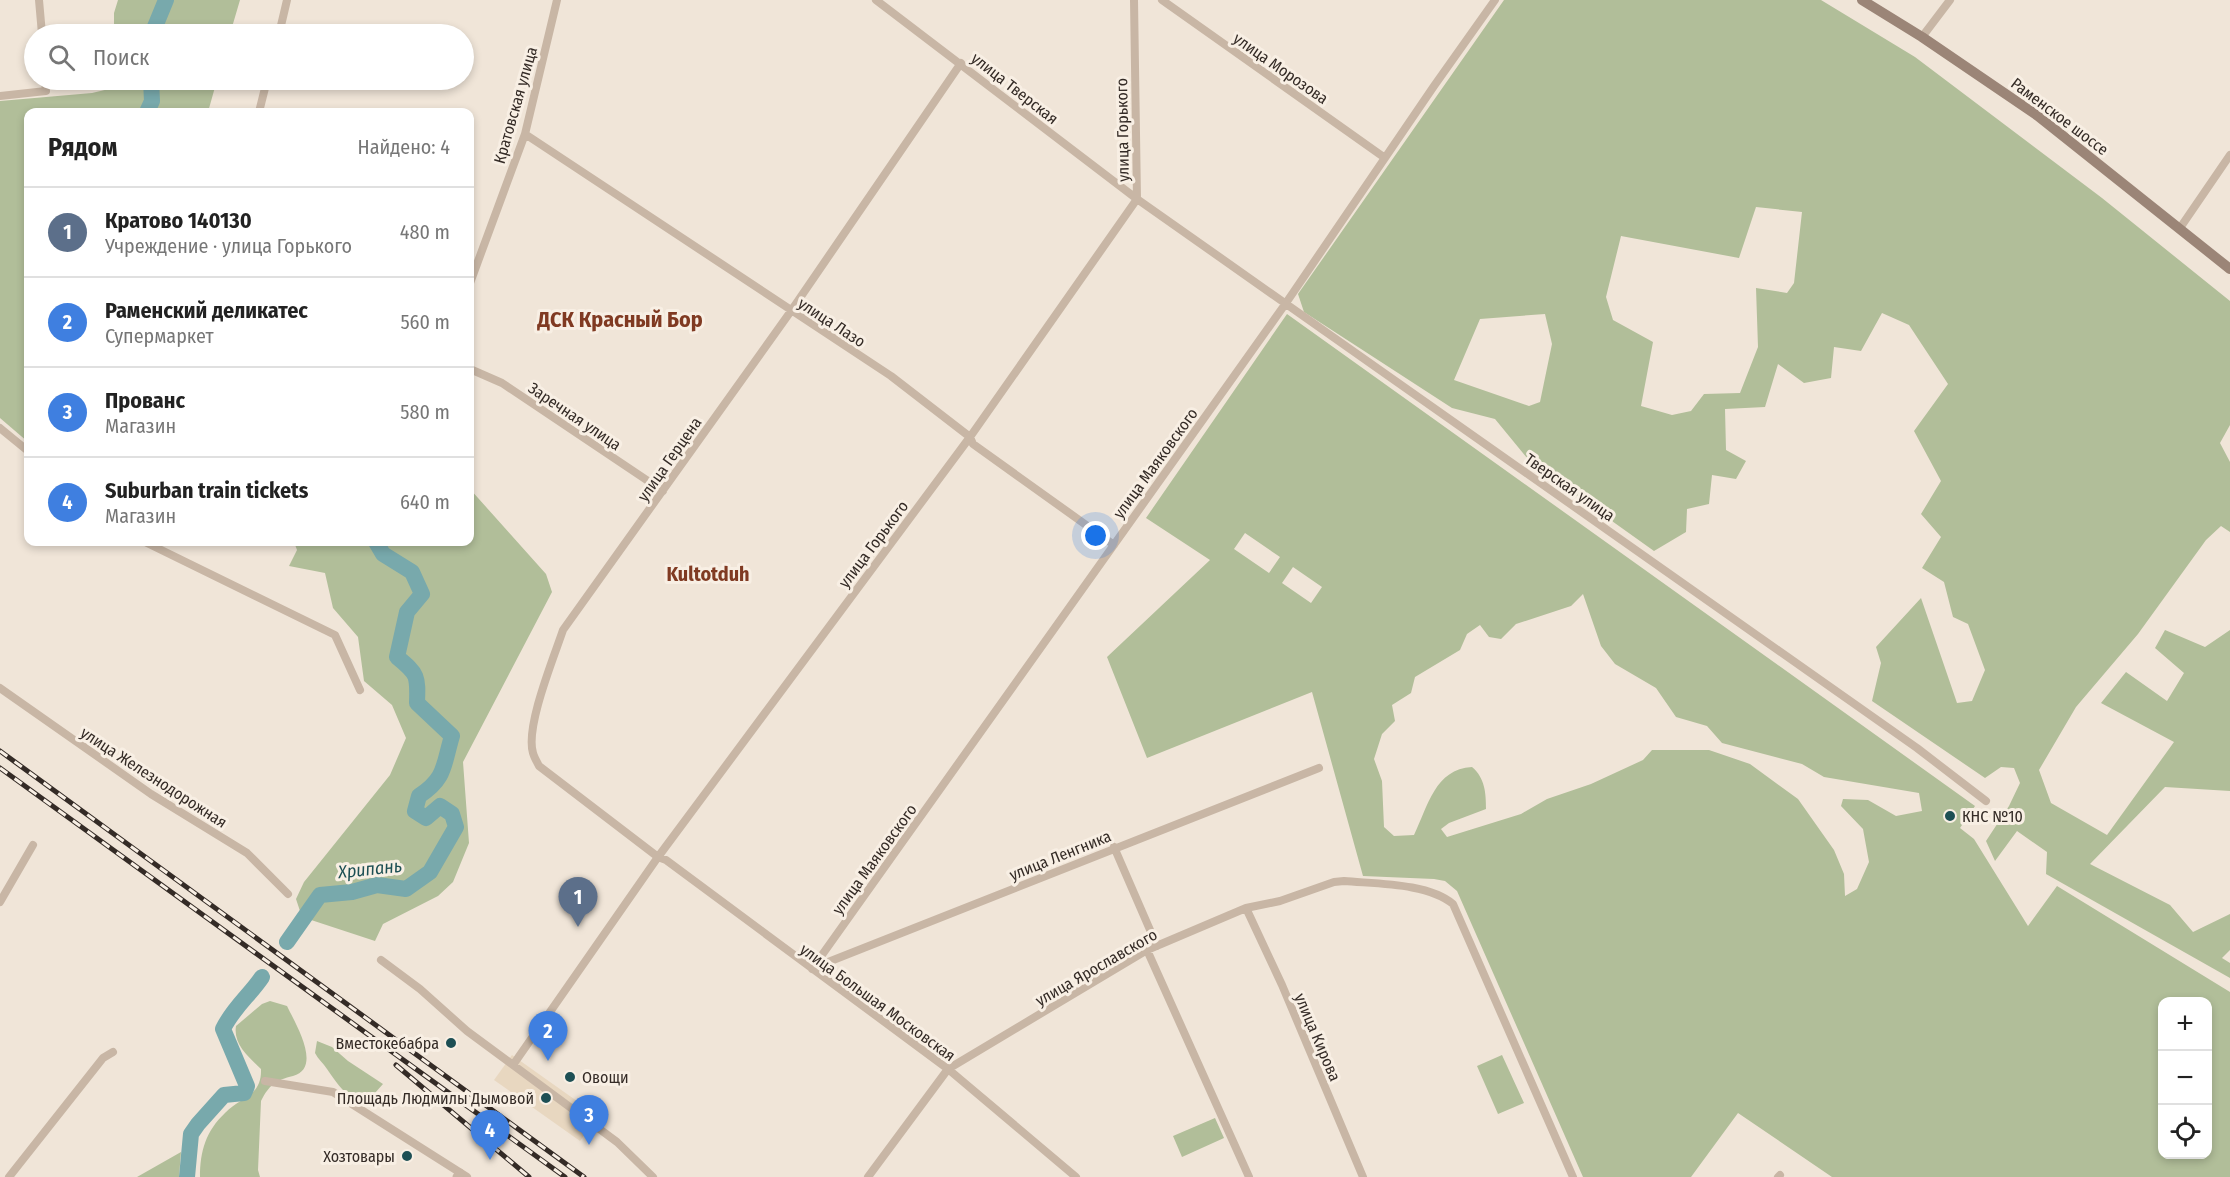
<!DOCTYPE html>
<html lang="ru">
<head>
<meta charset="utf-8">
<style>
  body { margin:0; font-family:"Fira Sans Condensed",sans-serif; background:#f2f2f2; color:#222 }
  .controls { position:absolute; right:18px; bottom:18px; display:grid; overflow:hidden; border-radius:12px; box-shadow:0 3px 9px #0003 }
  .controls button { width:54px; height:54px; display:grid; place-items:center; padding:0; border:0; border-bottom:2px solid #e0e0e0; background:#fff; color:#222; font:30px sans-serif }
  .you { position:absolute; left:1096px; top:536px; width:21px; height:21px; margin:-15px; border:4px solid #fff; border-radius:50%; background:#1a73e8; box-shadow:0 0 0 9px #1a73e833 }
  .badge { display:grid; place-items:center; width:39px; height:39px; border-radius:50%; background:#1a73e8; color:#fff; font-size:20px; font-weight:700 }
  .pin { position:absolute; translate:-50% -50px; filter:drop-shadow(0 2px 3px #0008) }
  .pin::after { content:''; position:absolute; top:32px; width:21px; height:18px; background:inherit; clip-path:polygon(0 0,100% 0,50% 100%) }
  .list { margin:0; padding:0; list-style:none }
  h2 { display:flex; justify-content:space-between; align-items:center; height:78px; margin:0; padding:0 24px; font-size:26px }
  h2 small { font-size:20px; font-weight:400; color:#767676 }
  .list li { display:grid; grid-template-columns:39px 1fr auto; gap:18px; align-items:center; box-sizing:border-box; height:90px; padding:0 24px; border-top:2px solid #e0e0e0 }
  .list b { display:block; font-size:22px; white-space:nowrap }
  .list p { margin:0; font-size:20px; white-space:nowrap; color:#767676 }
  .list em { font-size:20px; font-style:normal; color:#767676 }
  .icon { flex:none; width:33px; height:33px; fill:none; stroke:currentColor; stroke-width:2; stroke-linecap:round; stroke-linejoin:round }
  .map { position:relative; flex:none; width:2230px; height:1177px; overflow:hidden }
  .search { position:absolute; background:#fff; box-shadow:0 3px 9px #0003; left:24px; top:24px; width:450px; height:66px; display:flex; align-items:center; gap:15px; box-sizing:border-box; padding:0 21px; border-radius:33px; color:#767676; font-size:22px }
  .panel { position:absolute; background:#fff; box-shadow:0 3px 9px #0003; left:24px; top:108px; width:450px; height:438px; border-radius:12px }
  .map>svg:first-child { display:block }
  .green { fill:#b1be99; fill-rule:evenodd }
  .plaza { fill:#e8d7c0 }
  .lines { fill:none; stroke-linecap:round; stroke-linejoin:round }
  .river { stroke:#78a9ac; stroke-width:16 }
  .minor { stroke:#c8b6a5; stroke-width:8 }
  .tertiary { stroke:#c8b6a5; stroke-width:9 }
  .secondary { stroke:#9b8577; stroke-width:10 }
  .rail-casing { stroke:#342b26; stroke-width:5 }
  .rail { stroke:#f8efe4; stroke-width:3; stroke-dasharray:9; stroke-linecap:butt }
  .poi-dot { fill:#1d4f54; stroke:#f8efe4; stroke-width:2 }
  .labels { text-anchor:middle; stroke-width:6; stroke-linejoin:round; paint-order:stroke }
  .street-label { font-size:16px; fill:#342b26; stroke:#f8efe4 }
  .poi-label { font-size:16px; fill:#342b26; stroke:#f8efe4; text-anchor:end }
  .water-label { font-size:18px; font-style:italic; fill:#1d4f54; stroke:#f8efe4 }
  .quarter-label { font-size:20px; font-weight:bold; fill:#803a22; stroke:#f8efe4 }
  .district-label { font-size:22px; font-weight:bold; fill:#803a22; stroke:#f8efe4 }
</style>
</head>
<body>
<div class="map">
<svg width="2230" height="1177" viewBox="0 0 2230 1177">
  <rect width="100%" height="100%" fill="#f0e5d8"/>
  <path class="green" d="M 118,0 L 240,0 L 230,34 L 114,34 L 114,13 Z
    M 1504,0 L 1821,0 L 1915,57 L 2102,198 L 2230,301 L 2230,425 L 2220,443 L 2230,462 L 2230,532 L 2221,526 L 2206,540 L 2138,634 L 2076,707 L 2039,770 L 2051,803 L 2107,835 L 2174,742 L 2101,703 L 2126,672 L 2167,701 L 2184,673 L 2155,648 L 2165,630 L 2205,647 L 2230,630 L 2230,791 L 2165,787 L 2090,864 L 2170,905 L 2193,932 L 2230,914 L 2230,950 L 2222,958 L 2230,963 L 2230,978 L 2046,874 L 2047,852 L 2017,831 L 1995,861 L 1986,841 L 2009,806 L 2020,783 L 2014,768 L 2001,767 L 1985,778 L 1872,701 L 1881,663 L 1876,647 L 1921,598 L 1957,703 L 1972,701 L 1985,670 L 1968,624 L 1953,617 L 1944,582 L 1922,568 L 1941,537 L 1921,514 L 1941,481 L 1914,431 L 1948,384 L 1909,325 L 1882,313 L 1861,351 L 1834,347 L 1831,378 L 1804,383 L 1778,364 L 1765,407 L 1725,409 L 1726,450 L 1746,461 L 1736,479 L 1712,475 L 1709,504 L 1687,509 L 1686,532 L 1654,551 L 1532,464 L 1495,419 L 1452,408 L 1304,312 L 1298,294 ZM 1756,207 L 1802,212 L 1794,283 L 1787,293 L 1756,288 L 1758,347 L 1740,393 L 1704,394 L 1691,411 L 1672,415 L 1641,406 L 1653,342 L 1613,320 L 1606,297 L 1621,236 L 1739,258 ZM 1545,314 L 1552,344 L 1540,402 L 1529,406 L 1454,380 L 1480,319 Z
    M 113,80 L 217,80 L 208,112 L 28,112 L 28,442 L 0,418 L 0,101 L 92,93 L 113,88 Z
    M 1287,314 L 1975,806 L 1960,828 L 1974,839 L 2028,926 L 2057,886 L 2230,992 L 2230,1177 L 1832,1177 L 1738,1113 L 1691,1177 L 1583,1177 L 1457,891 L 1445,881 L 1434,879 L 1363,876 L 1312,692 L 1147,758 L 1107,657 L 1210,560 L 1146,518 ZM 1245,533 L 1280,557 L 1269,573 L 1234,549 ZM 1293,567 L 1322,587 L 1311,603 L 1282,583 ZM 1583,594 L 1601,646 L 1615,664 L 1656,688 L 1676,717 L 1707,726 L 1722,743 L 1802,764 L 1824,777 L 1919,793 L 1922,811 L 1896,816 L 1868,800 L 1843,799 L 1841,806 L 1863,829 L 1869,862 L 1857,889 L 1845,896 L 1844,874 L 1834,850 L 1798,799 L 1750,764 L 1709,750 L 1652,750 L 1643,760 L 1591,784 L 1547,799 L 1521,814 L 1447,837 L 1441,829 L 1449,823 L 1486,809 C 1486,793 1485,778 1472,767 C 1435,769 1428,806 1414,835 L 1394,836 L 1384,827 L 1382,781 L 1374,759 L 1382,734 L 1395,721 L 1392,705 L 1411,693 L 1415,677 L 1460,650 L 1467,634 L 1480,625 L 1489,637 L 1501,639 L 1516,624 L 1571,606 ZM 2162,1002 L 2208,1002 L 2208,1154 L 2162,1154 Z
    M 470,489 L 546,574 L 552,592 L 463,762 L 469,843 L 453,882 L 438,896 L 383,924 L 375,941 L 302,917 L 296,899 L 304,882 L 390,775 L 406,738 L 392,705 L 364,681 L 358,637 L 333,608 L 325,573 L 289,566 L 297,550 L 294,542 L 470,542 Z
    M 270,1001 L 287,1006 C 295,1023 323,1068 293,1076 C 276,1080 269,1085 261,1101 L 258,1170 L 260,1177 L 200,1177 C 200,1151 206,1131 225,1113 C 240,1097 262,1097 261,1069 C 249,1057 233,1045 236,1026 L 262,1004 Z
    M 317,1041 L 332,1047 L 348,1061 L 383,1084 L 366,1103 C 348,1101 337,1083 327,1069 C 323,1063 318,1059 315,1053 Z
    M 1502,1055 L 1524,1103 L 1498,1114 L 1477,1066 Z
    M 1215,1118 L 1224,1138 L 1182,1157 L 1173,1136 Z
    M 181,1152 L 179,1177 L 137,1177 Z"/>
  <path class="plaza" d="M 512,1055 L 598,1116 L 580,1141 L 494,1080 Z"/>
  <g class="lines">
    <path class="river" d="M 152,34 L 166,0
      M 147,112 L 152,101 L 151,80
      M 287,942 L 320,895 L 352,892 L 377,885 L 406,889 L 430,872 L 456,827 L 452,814 L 440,806 L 426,818 L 415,811 L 419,796 C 446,778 443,766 452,736 L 417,703 C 418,676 418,674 397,657 L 407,612 L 422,594 L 412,572 L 383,554 L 376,542
      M 187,1177 L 191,1134 L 198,1124 L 224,1095 L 244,1093 L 247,1086 L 223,1029 C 233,1008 250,995 262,977"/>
    <path class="minor" d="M 39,0 L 42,34
      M 876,0 L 1137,199 L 1917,748 L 1986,801
      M 1162,0 L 1385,158
      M 279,34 L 287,0
      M 1922,37 L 1950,0
      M 961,63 L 791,311 L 563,630 C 554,657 525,727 533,753 C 534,757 537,762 539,766 L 658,857 L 666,860 L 948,1069 L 1076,1177
      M 0,96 L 46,91 L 45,80
      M 259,112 L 267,80
      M 525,134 L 891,376 L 970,437 L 973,444 L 1114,545
      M 2180,228 L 2230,155
      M 470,283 L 525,134 L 557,0
      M 470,369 L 502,383 L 663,491
      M 0,428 L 28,451
      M 145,542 L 335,635 L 360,690
      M 0,688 L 151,794 L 247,853 L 288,894
      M 1114,847 L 1157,946
      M 0,902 L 33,845
      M 1246,908 L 1282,985 L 1363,1177
      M 1147,950 L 1249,1177
      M 381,960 L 420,989 L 467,1031 L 617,1142 L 653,1177
      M 813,968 L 1319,768
      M 812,969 L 1286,303 L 1434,86 L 1495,0
      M 513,1065 L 658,857 L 970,437 L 1137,199 L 1134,0
      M 265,1081 L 333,1092 L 467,1177
      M 9,1177 L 103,1058 L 113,1052
      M 868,1177 L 948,1069 L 1147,950 L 1246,908 L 1280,901 L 1334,882 L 1344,881 C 1377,884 1428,883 1453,904 L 1573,1177
      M 1778,1177 L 1780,1175"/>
    <path class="tertiary" d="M 457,1177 L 460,1173"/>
    <path class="secondary" d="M 1862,0 L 1922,37 L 2038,116 L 2230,269"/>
    <g class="rail-casing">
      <path id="rail" d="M 0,751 L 584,1177
        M 0,768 L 565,1177
        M 396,1065 L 529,1177"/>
    </g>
    <use href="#rail" class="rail"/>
  </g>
  <g class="poi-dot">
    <circle cx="1950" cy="816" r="6"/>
    <circle cx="451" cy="1043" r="6"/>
    <circle cx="570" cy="1077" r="6"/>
    <circle cx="546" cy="1098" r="6"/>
    <circle cx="407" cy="1156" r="6"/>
  </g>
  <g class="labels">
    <g class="street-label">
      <text transform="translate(1281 68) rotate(35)" y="6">улица Морозова</text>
      <text transform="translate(1015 88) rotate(38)" y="6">улица Тверская</text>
      <text transform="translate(515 105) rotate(-74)" y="6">Кратовская улица</text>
      <text transform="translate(2060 116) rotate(37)" y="6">Раменское шоссе</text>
      <text transform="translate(1122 130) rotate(-91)" y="6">улица Горького</text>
      <text transform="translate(832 322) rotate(33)" y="6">улица Лазо</text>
      <text transform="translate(575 416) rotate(34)" y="6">Заречная улица</text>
      <text transform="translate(669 459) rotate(-55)" y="6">улица Герцена</text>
      <text transform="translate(1155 463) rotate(-54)" y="6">улица Маяковского</text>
      <text transform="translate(1570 487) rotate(35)" y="6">Тверская улица</text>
      <text transform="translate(873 544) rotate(-53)" y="6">улица Горького</text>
      <text transform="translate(154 777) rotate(33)" y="6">улица Железнодорожная</text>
      <text transform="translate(1060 855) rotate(-22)" y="6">улица Ленгника</text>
      <text transform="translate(874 859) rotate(-54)" y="6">улица Маяковского</text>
      <text transform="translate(1096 967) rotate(-30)" y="6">улица Ярославского</text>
      <text transform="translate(878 1002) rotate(36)" y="6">улица Большая Московская</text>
      <text transform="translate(1318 1037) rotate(67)" y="6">улица Кирова</text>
    </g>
    <g class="poi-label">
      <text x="1962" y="822" text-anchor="start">КНС №10</text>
      <text x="439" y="1049">Вместокебабра</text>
      <text x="582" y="1083" text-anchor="start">Овощи</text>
      <text x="534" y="1104">Площадь Людмилы Дымовой</text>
      <text x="395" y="1162">Хозтовары</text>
    </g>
    <g class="water-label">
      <text transform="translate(370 869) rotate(-6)" y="6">Хрипань</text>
    </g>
    <g class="quarter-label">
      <text x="708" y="581">Kultotduh</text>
    </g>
    <g class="district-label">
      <text x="620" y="327">ДСК Красный Бор</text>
    </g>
  </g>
</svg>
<div class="controls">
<button>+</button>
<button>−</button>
<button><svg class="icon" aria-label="locate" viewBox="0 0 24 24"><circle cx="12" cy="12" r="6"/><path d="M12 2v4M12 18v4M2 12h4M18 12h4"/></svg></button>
</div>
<div class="you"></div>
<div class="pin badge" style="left:578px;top:927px;background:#5c6f8a">1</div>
<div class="pin badge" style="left:548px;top:1061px;background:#3f7fe0">2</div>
<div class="pin badge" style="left:589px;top:1145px;background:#3f7fe0">3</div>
<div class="pin badge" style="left:490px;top:1160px;background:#3f7fe0">4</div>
<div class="search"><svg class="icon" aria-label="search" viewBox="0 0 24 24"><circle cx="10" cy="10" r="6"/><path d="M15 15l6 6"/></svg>Поиск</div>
<section class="panel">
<h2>Рядом<small>Найдено: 4</small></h2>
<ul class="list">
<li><span class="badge" style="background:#5c6f8a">1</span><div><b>Кратово 140130</b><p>Учреждение · улица Горького</p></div><em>480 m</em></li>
<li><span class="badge" style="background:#3f7fe0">2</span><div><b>Раменский деликатес</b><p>Супермаркет</p></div><em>560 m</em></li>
<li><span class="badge" style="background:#3f7fe0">3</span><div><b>Прованс</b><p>Магазин</p></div><em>580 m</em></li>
<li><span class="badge" style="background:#3f7fe0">4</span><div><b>Suburban train tickets</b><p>Магазин</p></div><em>640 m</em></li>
</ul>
</section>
</div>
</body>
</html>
